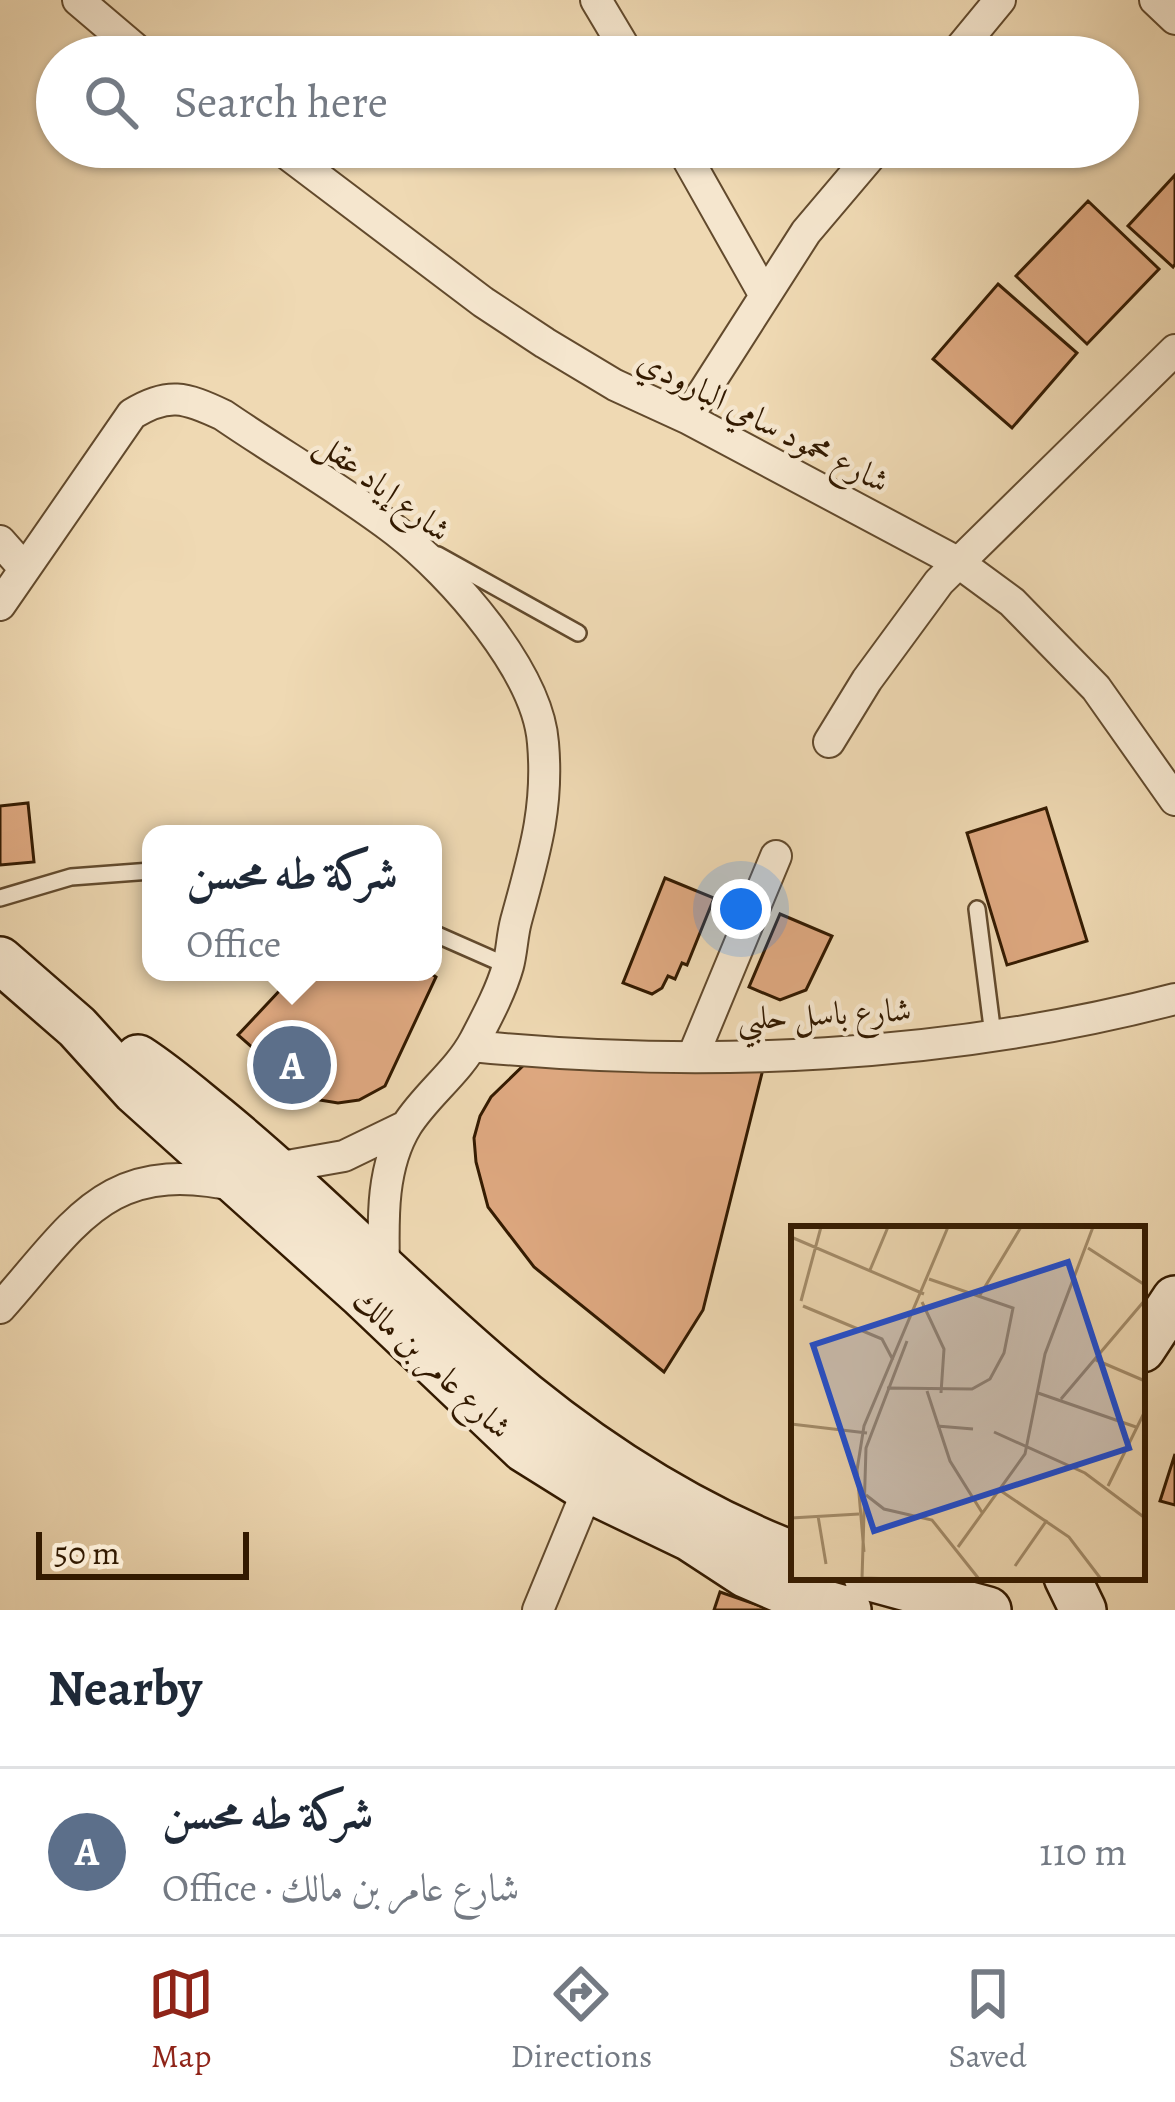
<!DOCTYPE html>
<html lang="en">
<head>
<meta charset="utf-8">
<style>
  body { margin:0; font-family:Alegreya,Amiri,serif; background:#f2f2f3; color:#1f2937 }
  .scale { position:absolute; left:36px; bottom:30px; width:213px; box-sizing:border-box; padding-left:12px; border:6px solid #331a00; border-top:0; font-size:33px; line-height:42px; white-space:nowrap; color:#331a00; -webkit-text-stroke:9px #f5e6ce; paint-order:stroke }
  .you { position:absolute; left:741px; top:909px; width:42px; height:42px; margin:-30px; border:9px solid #fff; border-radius:50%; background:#1a73e8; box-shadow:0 0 0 18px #1a73e833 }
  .badge { display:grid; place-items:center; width:78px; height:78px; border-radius:50%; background:#8f2418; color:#fff; font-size:39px; font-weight:700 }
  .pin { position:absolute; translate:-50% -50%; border:6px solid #fff; box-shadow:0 3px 12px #0006 }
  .popup { position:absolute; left:142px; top:825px; width:300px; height:156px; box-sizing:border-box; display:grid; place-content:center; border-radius:24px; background:#fff; filter:drop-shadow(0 3px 9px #0005); font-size:39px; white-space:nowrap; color:#747a83 }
  .popup b { font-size:45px; color:#1f2937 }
  .popup::after { content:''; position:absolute; left:50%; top:100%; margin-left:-24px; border:24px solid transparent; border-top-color:#fff }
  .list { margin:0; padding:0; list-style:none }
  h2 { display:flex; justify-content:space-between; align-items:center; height:156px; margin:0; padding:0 48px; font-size:51px }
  h2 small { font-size:39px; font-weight:400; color:#747a83 }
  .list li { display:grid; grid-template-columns:78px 1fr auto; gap:36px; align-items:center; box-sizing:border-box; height:168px; padding:0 48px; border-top:3px solid #e0e1e3 }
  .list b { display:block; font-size:45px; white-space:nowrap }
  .list p { margin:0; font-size:39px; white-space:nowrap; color:#747a83 }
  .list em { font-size:39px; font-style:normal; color:#747a83 }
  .icon { flex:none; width:66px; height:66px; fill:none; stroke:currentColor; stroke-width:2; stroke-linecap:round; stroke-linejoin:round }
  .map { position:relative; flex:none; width:1175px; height:1610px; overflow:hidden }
  .search { position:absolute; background:#fff; box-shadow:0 3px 9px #0004; left:36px; right:36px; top:36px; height:132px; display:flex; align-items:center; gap:30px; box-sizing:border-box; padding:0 42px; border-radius:66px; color:#747a83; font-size:45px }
  .sheet { height:324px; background:#fff }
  nav { display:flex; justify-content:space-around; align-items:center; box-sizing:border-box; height:168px; border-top:3px solid #e0e1e3; background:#fff; font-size:33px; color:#747a83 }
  nav a { display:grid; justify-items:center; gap:6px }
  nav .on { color:#8f2418 }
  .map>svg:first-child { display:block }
  .building { fill:#dfa981; stroke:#331a00; stroke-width:3 }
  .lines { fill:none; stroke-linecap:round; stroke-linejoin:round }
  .lane-casing { stroke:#624a2d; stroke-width:20 }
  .street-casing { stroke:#624a2d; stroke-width:34 }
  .secondary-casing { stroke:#331a00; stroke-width:50 }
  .lane { stroke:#f5e6ce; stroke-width:15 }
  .street { stroke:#f5e6ce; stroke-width:30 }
  .secondary { stroke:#f5e6ce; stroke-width:45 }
  .labels { text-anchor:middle; stroke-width:9; stroke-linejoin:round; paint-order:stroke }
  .street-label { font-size:33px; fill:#331a00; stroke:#f5e6ce }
  .inset-road { fill:none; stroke:#a48d6b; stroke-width:3 }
  .view { fill:#1d4ed8; fill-opacity:0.15; stroke:#1d4ed8; stroke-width:6 }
  .inset-edge { fill:none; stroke:#331a00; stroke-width:6 }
</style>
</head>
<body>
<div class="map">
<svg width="1175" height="1610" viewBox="0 0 1175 1610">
  <rect width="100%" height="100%" fill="#efd9b3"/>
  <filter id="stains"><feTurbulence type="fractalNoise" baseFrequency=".00167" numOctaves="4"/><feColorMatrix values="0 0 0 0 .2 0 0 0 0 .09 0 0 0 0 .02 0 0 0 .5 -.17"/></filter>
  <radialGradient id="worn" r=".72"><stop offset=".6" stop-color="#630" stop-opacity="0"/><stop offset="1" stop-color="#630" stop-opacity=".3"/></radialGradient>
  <path class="building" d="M 1175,175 L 1175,264 L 1173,267 L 1128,226 Z
    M 1088,201 L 1159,269 L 1087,344 L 1016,276 Z
    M 998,284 L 1077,353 L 1012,428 L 933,359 Z
    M 28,803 L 34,862 L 0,865 L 0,806 Z
    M 1046,808 L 1087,941 L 1007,965 L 967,833 Z
    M 665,878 L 714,898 L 687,965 L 682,963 L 675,979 L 668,976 L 662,988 L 652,994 L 623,983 Z
    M 780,914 L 832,936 L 806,990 L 780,1000 L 749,987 Z
    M 297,972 L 429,972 L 436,977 L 385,1086 L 359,1100 L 338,1103 L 320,1100 L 303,1092 L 238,1035 Z
    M 528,1061 L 764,1065 L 703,1310 L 664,1372 L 534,1267 L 488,1207 L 476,1162 L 474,1138 L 480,1116 L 491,1097 Z
    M 1175,1454 L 1175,1505 L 1160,1501 Z
    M 720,1592 L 772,1610 L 714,1610 Z"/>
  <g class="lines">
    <g class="lane-casing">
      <path id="lane" d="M 438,555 L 578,633
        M 0,898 L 71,877 L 151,871
        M 977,909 L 993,1035
        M 433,933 L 508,966"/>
    </g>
    <g class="street-casing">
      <path id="street" d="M 78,0 L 145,57
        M 596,0 L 630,57
        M 1155,0 L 1175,19
        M 953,57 L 1000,0
        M 278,147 L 483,302 L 545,343 L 615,385 L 687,418 L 959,563 L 1012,602 L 1096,688 L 1175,800
        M 681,147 L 764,294
        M 687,418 L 806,232 L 878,147
        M 0,541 L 23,567
        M 0,605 L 132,414 C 168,392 185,397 223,415 C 280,454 341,489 396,531 C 452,574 538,672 543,743 C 549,810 533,858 516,921 C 512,936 512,951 508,966 C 501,991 487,1017 475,1040 C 458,1072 426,1095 407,1125 C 381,1167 383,1220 384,1267
        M 829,742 L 867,680 L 939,582 L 1175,350
        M 472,1046 C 704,1069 949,1058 1175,999
        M 693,1056 L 776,856
        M 276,1168 L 344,1156 L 406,1126
        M 0,1308 C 78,1220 108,1156 241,1187
        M 538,1610 L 588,1489"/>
    </g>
    <g class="secondary-casing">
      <path id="secondary" d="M 0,960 L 77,1027 L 135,1091 L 361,1294 L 524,1449 L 588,1489 L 690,1538 L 745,1574 L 791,1594 L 848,1610
        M 138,1058 C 166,1076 191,1098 217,1119 C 313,1198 399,1288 494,1369 C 583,1446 684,1512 794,1555
        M 1142,1349 L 1175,1299
        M 867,1577 L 988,1610
        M 1067,1577 L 1083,1610"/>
    </g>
    <use href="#lane" class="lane"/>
    <use href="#street" class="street"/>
    <use href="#secondary" class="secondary"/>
  </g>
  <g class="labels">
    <g class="street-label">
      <text transform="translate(764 420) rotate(27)" y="12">شارع محمود سامي البارودي</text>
      <text transform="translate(384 486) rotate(37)" y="12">شارع إياد عقل</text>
      <text transform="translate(824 1013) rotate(-3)" y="12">شارع باسل حلبي</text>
      <text transform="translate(433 1363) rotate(43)" y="12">شارع عامر بن مالك</text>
    </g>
  </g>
  <g transform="translate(791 1226)">
    <rect width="354" height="354" fill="#efd9b3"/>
    <path class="inset-road" d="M 0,11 L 133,68M 297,22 L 354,59M 79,44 L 97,1M 189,69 L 230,1M 10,75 L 30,1M 131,76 L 153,123 L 150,167M 12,80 L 91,113 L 102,134M 305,134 L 354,155M 96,162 L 181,163 L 199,153 L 213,127 L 222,82 L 138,53M 136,165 L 159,235 L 192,288M 247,167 L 345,201M 270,173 L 354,74M 0,198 L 76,207M 146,200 L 182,203M 203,206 L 294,247 L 354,292M 317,260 L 354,185M 210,265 L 278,311 L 310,353M 75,269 L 93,283 L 141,294 L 188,353M 27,290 L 35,338M 0,292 L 68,288M 167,321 L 234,228 L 254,128 L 302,1M 73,326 L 66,244 L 73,200 L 157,1M 224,340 L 256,294M 71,352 L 108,353M 71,353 L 75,222 L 116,115"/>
    <path class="view" d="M 277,36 L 338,222 L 83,305 L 22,119 Z"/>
    <rect width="354" height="354" class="inset-edge"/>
  </g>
  <rect width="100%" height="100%" filter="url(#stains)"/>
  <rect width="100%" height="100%" fill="url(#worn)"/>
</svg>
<div class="scale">50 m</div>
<div class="you"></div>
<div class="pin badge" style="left:292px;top:1065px;background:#5c6f8a">A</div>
<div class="popup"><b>شركة طه محسن</b>Office</div>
<div class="search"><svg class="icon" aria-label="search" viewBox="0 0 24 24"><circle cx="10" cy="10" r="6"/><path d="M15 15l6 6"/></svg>Search here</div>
</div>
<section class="sheet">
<h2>Nearby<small></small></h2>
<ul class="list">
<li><span class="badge" style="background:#5c6f8a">A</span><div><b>شركة طه محسن</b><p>Office · شارع عامر بن مالك</p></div><em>110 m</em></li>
</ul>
</section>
<nav>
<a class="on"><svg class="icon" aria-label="map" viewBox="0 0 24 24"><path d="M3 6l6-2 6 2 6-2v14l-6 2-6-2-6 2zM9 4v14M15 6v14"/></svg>Map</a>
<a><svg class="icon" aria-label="directions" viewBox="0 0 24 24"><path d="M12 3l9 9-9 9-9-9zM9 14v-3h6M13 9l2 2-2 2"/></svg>Directions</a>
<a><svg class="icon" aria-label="saved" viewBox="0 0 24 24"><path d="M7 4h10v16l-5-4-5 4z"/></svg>Saved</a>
</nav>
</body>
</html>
